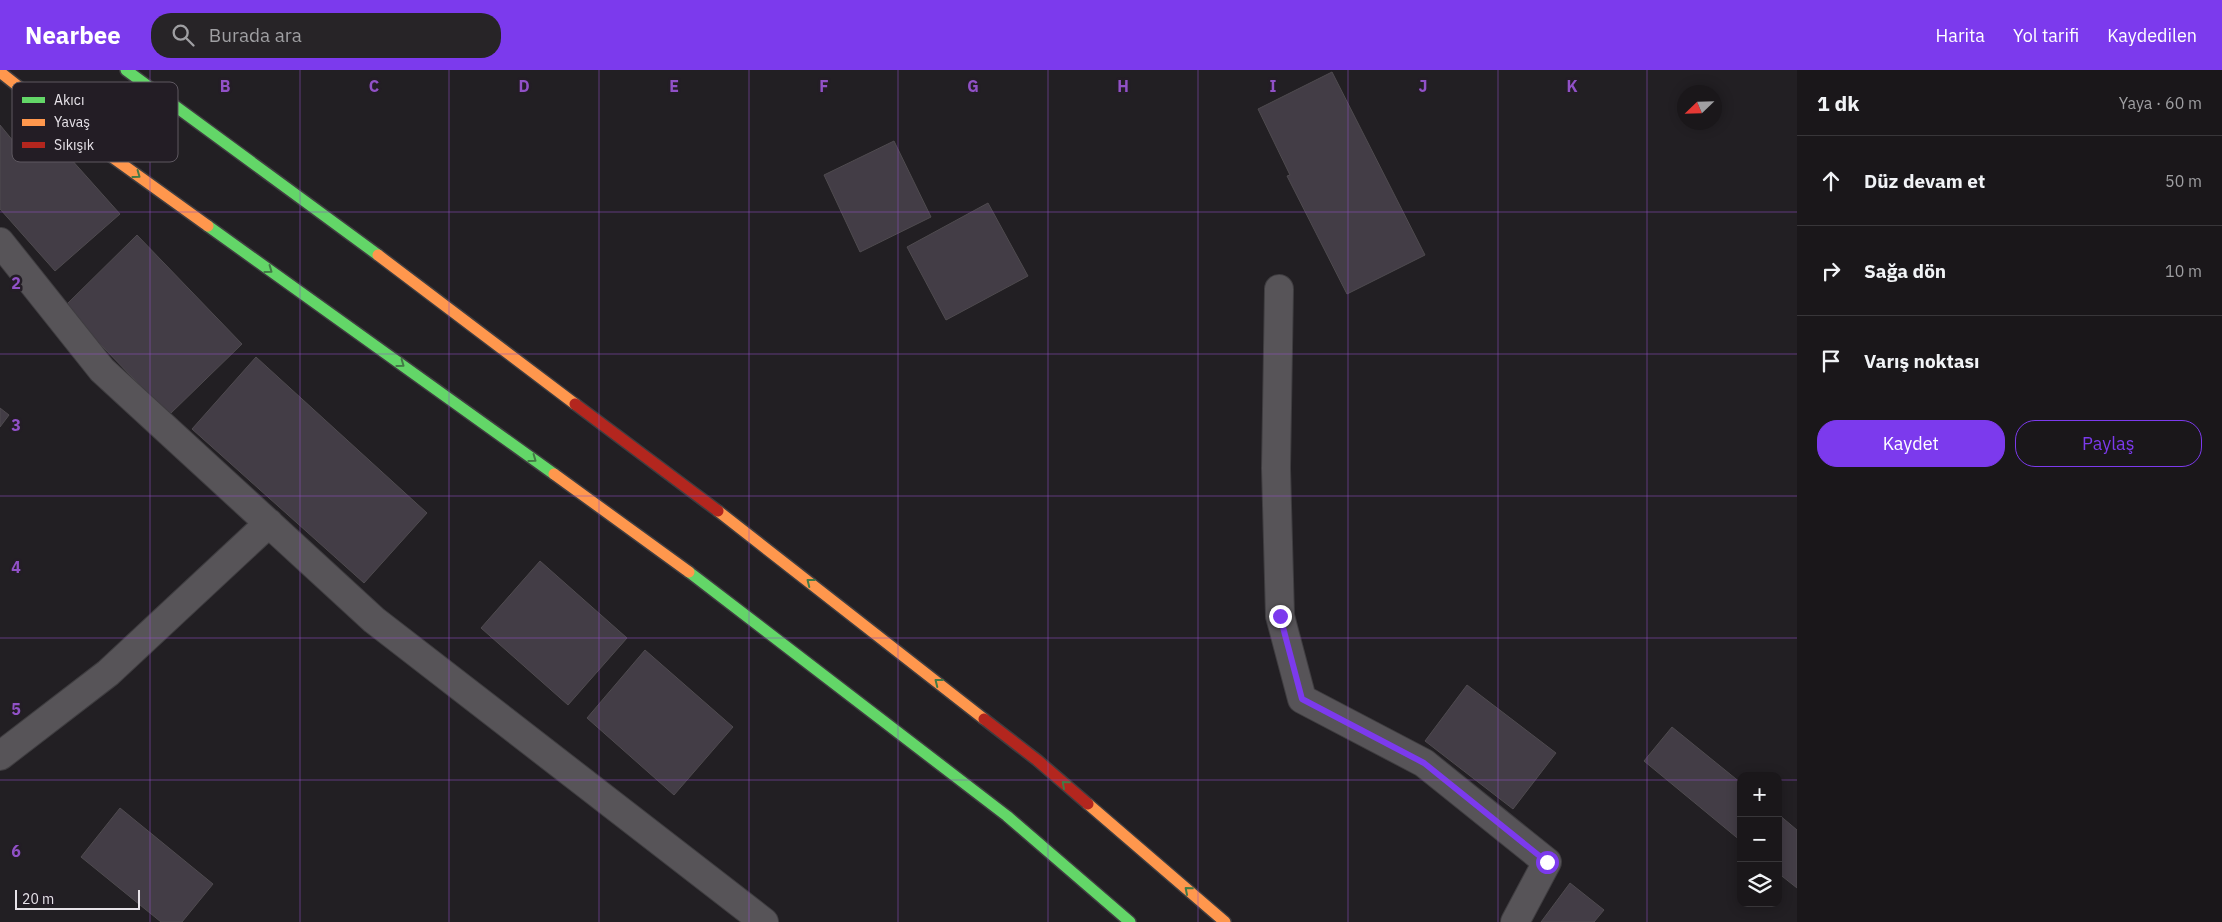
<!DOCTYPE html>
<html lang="tr">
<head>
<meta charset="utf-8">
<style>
  body { margin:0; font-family:"IBM Plex Sans",sans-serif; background:#272427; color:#f1f3f6 }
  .controls { position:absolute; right:15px; bottom:15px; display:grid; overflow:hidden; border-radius:10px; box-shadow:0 2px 12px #0003 }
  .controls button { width:45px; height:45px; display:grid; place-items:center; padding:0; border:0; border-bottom:1px solid #383639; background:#1a171a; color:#f1f3f6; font:25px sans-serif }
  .compass { position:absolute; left:1677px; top:15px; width:45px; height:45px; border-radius:50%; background:#1a171a; box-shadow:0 2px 12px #0003; rotate:247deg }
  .scale { position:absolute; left:15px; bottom:12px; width:125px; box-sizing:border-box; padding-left:5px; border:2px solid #e7e3e9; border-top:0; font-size:14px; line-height:18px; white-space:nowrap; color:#e7e3e9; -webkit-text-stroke:4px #231d25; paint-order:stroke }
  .stop { position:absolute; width:15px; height:15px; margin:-11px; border:4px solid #7c3aed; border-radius:50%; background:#fff }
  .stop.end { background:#7c3aed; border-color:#fff; box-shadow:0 1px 5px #0008 }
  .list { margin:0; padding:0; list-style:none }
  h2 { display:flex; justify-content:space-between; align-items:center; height:65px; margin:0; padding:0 20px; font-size:21px }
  h2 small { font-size:16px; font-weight:400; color:#9f9fa2 }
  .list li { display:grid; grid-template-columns:32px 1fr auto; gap:15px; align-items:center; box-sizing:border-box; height:90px; padding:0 20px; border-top:1px solid #383639 }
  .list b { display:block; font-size:19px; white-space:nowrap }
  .list em { font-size:16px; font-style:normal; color:#9f9fa2 }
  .actions { display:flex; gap:10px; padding:15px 20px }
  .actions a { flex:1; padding:11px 0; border:1px solid #7c3aed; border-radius:20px; text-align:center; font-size:18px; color:#7c3aed }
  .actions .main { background:#7c3aed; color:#fff }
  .icon { flex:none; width:28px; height:28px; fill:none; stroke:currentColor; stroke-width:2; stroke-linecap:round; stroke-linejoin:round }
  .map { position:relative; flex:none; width:1797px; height:852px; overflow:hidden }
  header { display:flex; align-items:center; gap:30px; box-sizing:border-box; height:70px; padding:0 25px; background:#7c3aed; color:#fff }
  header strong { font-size:24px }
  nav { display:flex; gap:28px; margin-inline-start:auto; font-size:18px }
  .search { width:350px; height:45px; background:#272427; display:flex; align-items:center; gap:12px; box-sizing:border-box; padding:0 18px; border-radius:20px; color:#9f9fa2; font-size:19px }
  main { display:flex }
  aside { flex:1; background:#1a171a }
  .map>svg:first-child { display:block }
  .building { fill:#433d46; stroke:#4f4b4f }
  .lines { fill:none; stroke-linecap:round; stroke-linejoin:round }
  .street-casing { stroke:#3f3d40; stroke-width:30 }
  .fast-casing { stroke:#3f3d40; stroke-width:14 }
  .slow-casing { stroke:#3f3d40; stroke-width:14 }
  .jam-casing { stroke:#3f3d40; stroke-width:14 }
  .street { stroke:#575458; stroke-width:28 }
  .fast { stroke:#63d668; stroke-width:11 }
  .slow { stroke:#ff974d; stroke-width:11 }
  .jam { stroke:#b3261e; stroke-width:11 }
  .oneway { stroke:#437a46 }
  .route { stroke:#7c3aed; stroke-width:6 }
  .grid { fill:none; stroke:#9151c7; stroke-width:1; stroke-opacity:0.55 }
  .key { fill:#231d25; stroke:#5e5860; stroke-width:1 }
  .key-label { font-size:14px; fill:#e7e3e9 }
  .grid-label { font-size:16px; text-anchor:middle; font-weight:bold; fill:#9151c7; stroke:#231d25; stroke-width:5; stroke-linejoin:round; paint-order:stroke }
</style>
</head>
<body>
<header>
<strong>Nearbee</strong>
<div class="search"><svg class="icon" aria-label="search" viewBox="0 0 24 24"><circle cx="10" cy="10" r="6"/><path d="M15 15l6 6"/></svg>Burada ara</div>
<nav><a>Harita</a><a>Yol tarifi</a><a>Kaydedilen</a></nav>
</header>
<main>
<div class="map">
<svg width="1797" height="852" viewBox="0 0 1797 852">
  <rect width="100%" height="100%" fill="#221f23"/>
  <path class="building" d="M 1332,2 L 1425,185 L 1347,224 L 1287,106 L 1290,105 L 1258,39 Z
    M 37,51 L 120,144 L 55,201 L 0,139 L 0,55 L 14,72 Z
    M 894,71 L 931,147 L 860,182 L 824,105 Z
    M 988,133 L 1028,206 L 946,250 L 907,177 Z
    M 137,165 L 242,274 L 169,345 L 64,237 Z
    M 256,287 L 427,443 L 364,513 L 192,359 Z
    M 0,338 L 9,345 L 0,357 Z
    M 540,491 L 627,568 L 568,635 L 481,558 Z
    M 645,580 L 733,657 L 674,725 L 587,648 Z
    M 1467,615 L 1556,683 L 1513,739 L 1425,671 Z
    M 1672,657 L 1741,713 L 1741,771 L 1644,691 Z
    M 120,738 L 213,814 L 182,852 L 161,852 L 81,787 Z
    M 1778,744 L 1797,760 L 1797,818 L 1778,803 Z
    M 1570,813 L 1604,840 L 1594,852 L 1541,852 Z"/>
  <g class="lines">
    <g class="street-casing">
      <path id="street" d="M 0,172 L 102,300 L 374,550 L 764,852
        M 1279,219 L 1276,398 L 1280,546 L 1302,629 L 1424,693 L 1547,792 L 1515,852
        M 0,686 L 108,603 L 269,453"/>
    </g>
    <g class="fast-casing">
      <path id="fast" d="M 126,0 L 378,185
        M 208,156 L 554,404
        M 689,502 L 1007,746 L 1130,852"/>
    </g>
    <g class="slow-casing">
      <path id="slow" d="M 0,2 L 62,51 L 208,156
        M 378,185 L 575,334
        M 554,404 L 689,502
        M 718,441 L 984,649
        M 1088,734 L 1225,852"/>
    </g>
    <g class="jam-casing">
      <path id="jam" d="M 575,334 L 718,441
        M 984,649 L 1037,690 L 1088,734"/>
    </g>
    <use href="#street" class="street"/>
    <use href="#fast" class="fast"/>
    <use href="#slow" class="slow"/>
    <use href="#jam" class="jam"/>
  </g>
  <defs><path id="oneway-chevron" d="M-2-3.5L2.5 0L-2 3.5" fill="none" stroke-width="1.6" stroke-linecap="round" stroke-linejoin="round" transform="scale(1.25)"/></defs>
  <g class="oneway">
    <use href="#oneway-chevron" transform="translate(137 105) rotate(36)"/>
    <use href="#oneway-chevron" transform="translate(269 200) rotate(36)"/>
    <use href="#oneway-chevron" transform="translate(401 294) rotate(36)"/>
    <use href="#oneway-chevron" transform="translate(533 389) rotate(36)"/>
    <use href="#oneway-chevron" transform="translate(810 512) rotate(-142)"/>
    <use href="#oneway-chevron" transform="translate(938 612) rotate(-142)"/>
    <use href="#oneway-chevron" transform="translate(1065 714) rotate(-139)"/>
    <use href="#oneway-chevron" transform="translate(1188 820) rotate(-139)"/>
  </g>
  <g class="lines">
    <path class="route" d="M 1280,546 L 1302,629 L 1424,693 L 1547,792"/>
  </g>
  <path class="grid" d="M 150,0 L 150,852M 300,0 L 300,852M 449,0 L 449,852M 599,0 L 599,852M 749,0 L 749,852M 898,0 L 898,852M 1048,0 L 1048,852M 1198,0 L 1198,852M 1348,0 L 1348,852M 1498,0 L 1498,852M 1647,0 L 1647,852M 0,142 L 1797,142M 0,284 L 1797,284M 0,426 L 1797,426M 0,568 L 1797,568M 0,710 L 1741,710M 1778,710 L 1797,710"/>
  <rect x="12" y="12" width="166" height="80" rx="8" class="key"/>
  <rect x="22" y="27" width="23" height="6" fill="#63d668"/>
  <rect x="22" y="49" width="23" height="7" fill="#ff974d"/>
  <rect x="22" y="72" width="23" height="6" fill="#b3261e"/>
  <g class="key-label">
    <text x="54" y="35">Akıcı</text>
    <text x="54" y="57">Yavaş</text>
    <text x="54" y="80">Sıkışık</text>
  </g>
  <g class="grid-label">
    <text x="225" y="22">B</text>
    <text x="374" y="22">C</text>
    <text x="524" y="22">D</text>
    <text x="674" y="22">E</text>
    <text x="824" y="22">F</text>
    <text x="973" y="22">G</text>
    <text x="1123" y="22">H</text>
    <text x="1273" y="22">I</text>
    <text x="1423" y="22">J</text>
    <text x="1572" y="22">K</text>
    <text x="16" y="219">2</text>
    <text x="16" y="361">3</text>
    <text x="16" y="503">4</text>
    <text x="16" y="645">5</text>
    <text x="16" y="787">6</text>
  </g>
</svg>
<div class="controls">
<button>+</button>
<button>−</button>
<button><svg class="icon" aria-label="layers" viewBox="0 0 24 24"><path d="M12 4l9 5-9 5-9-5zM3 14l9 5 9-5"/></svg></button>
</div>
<svg class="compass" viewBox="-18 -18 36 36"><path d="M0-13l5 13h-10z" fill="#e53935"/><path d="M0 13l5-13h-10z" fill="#9f9fa2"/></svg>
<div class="scale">20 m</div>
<div class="stop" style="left:1547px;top:792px"></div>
<div class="stop end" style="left:1280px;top:546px"></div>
</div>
<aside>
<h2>1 dk<small>Yaya · 60 m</small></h2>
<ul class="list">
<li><svg class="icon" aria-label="ahead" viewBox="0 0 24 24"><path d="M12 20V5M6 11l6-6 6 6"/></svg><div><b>Düz devam et</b></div><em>50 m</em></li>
<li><svg class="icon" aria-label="right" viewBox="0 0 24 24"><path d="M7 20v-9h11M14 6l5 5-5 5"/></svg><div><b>Sağa dön</b></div><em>10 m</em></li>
<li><svg class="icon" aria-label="arrive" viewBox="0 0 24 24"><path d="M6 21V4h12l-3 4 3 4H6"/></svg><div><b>Varış noktası</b></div></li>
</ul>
<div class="actions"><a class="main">Kaydet</a><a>Paylaş</a></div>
</aside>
</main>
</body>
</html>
